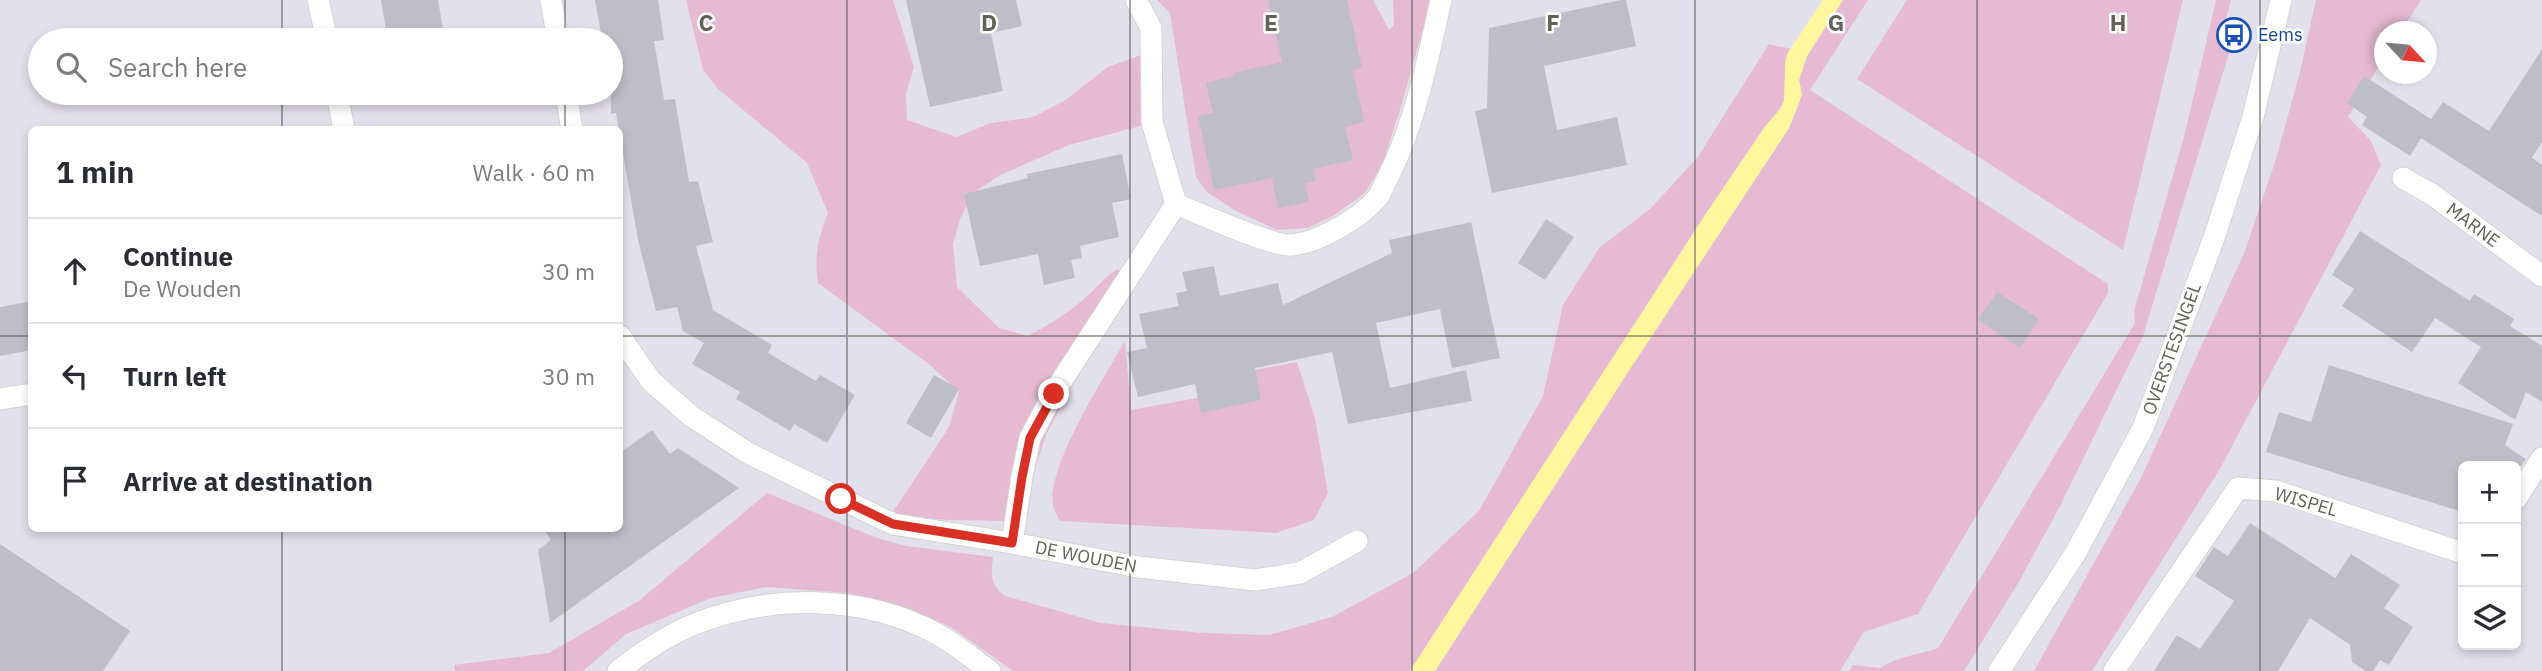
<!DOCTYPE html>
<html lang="en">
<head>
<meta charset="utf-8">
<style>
  body { margin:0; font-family:"IBM Plex Sans",sans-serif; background:#f2f2f3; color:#2b2b33 }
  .controls { position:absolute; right:21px; bottom:21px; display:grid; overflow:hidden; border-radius:10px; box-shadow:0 4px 10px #0003 }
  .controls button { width:63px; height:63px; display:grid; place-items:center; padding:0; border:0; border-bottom:2px solid #e1e1e2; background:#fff; color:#2b2b33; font:35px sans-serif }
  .compass { position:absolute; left:2374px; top:21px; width:63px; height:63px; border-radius:50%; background:#fff; box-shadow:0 4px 10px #0003; rotate:116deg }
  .stop { position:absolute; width:21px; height:21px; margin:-16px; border:5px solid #d93025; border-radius:50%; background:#fff }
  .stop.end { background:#d93025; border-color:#fff; box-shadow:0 2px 7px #0008 }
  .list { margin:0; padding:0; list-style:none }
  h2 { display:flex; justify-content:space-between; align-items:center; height:91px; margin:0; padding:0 28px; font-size:30px }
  h2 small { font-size:23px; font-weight:400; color:#7c7c81 }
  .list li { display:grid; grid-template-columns:46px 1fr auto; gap:21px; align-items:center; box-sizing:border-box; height:105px; padding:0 28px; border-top:2px solid #e1e1e2 }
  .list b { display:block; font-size:26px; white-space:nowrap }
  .list p { margin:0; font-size:23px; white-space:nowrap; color:#7c7c81 }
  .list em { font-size:23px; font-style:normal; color:#7c7c81 }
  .icon { flex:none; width:38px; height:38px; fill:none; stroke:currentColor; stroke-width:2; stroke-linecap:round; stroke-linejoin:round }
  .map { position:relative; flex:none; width:2542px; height:671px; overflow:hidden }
  .search { position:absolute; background:#fff; box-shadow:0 4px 10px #0003; left:28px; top:28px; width:595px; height:77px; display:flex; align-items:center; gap:18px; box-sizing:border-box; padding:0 24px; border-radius:38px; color:#7c7c81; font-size:26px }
  .panel { position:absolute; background:#fff; box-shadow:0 4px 10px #0003; left:28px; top:126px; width:595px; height:406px; border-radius:10px }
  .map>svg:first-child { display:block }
  .green { fill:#e6bad2 }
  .water { fill:#fff69e }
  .building { fill:#bfbdc8 }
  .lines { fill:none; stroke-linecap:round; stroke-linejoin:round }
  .minor-casing { stroke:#d3d4cc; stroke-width:23 }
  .minor { stroke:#fff; stroke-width:21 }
  .route { stroke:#d93025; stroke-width:9 }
  .grid { fill:none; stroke:#626259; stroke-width:2; stroke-opacity:0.55 }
  .labels { text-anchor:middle; stroke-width:5; stroke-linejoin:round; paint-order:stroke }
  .transit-label { font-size:18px; fill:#164399; stroke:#fff; text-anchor:start }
  .street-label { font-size:18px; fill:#626259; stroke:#fff }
  .grid-label { font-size:23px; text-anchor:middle; font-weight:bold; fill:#626259; stroke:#fff; stroke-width:5; stroke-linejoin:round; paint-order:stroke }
</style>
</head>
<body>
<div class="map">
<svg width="2542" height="671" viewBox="0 0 2542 671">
  <rect width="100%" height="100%" fill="#e3e0ed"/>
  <path class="green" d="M 686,0 L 893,0 L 914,67 L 906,93 L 907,120 L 956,137 L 991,123 L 1033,117 L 1064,101 L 1108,67 L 1149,52 L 1159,121 L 1069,145 L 1000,175 L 973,193 L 960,219 L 953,244 L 957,287 L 999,328 L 1028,336 C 1048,325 1067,314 1084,299 C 1097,288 1104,277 1118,269 L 1136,281 L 1071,388 L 1046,435 L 1033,475 L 1029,511 L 1020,521 L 948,520 L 891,515 L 949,427 L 959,392 L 930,365 L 818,283 C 814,257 818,238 828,213 L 807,163 L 718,89 L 703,70 Z
    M 1157,0 L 1373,0 L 1389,30 L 1394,25 L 1393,0 L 1431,0 L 1400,110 L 1382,165 L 1365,193 L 1333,216 L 1308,228 L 1277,230 L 1236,211 L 1208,193 L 1196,177 L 1170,13 Z
    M 1843,0 L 1868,0 L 1810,90 L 2108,284 L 2108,293 L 1918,614 L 1864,632 L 1840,671 L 1435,671 L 1630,369 L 1789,128 L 1802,95 L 1799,80 L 1807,56 Z
    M 1907,0 L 2183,0 L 2123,250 L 1857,79 Z
    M 2216,0 L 2231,0 L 2221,38 L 2232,43 L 2143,336 L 2060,506 L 2020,580 L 1964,671 L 1849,671 L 1853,665 L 1880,668 C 1898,656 1918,655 1938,648 L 2135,323 L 2134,311 L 2185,133 Z
    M 2316,0 L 2421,0 L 2401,31 L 2384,32 L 2384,58 L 2348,117 L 2371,141 L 2381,165 L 2221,467 L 2092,671 L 2034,671 L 2141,478 L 2245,251 L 2275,162 L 2299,76 Z
    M 1769,44 L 1791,49 L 1787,54 L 1784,101 L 1780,109 L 1764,128 L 1705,215 L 1410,671 L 1013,671 L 951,627 L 905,608 L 848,593 L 767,587 L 711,598 L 626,634 L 583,671 L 455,671 L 454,665 L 549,653 L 640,600 L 767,493 L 877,538 L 906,546 L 993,557 C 991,576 990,584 1005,596 L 1101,623 L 1203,633 L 1269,635 L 1332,617 L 1413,573 L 1479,511 L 1543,396 L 1563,305 L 1599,248 L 1650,209 L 1697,158 Z
    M 1125,341 L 1131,410 L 1236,391 L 1235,374 L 1297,362 L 1315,418 L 1328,493 L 1314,520 L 1276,533 L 1060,521 C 1058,516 1054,511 1053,506 C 1046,467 1105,376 1125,341 Z"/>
  <path class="water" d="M 1823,0 L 1843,0 L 1807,56 L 1799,80 L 1802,95 L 1789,128 L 1630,369 L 1435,671 L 1410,671 L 1705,215 L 1764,128 L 1780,109 L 1784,101 L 1785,63 L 1787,54 Z"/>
  <path class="building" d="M 381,0 L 438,0 L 445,40 L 397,40 L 395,29 L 386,30 Z
    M 595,0 L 658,0 L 664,40 L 654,41 L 664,100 L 675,99 L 689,182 L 698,181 L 713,242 L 696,246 L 713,310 L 772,345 L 768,353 L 816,381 L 820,375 L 855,395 L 827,443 L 794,424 L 790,431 L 736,399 L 740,392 L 692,364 L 704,343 L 683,331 L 677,307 L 656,311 L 638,240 L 616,113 L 611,114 L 611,40 L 602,40 Z
    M 906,0 L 1016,0 L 1022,26 L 991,33 L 1003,91 L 930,107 Z
    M 1268,0 L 1347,0 L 1362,68 L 1353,70 L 1364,122 L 1345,127 L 1353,160 L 1313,169 L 1316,181 L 1305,183 L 1309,202 L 1278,208 L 1272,178 L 1214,190 L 1198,116 L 1213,113 L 1206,83 L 1234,76 L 1233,73 L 1282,62 Z
    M 1621,0 L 1626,0 L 1636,46 L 1544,66 L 1557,130 L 1617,117 L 1627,165 L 1492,193 L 1475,111 L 1487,108 L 1489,28 Z
    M 2542,49 L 2542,142 L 2532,158 L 2542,165 L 2542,216 L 2421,138 L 2410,156 L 2362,125 L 2367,117 L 2347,103 L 2364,76 L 2431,119 L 2443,102 L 2489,131 Z
    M 1122,154 L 1131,199 L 1112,203 L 1119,237 L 1080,246 L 1082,258 L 1071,260 L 1075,278 L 1044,285 L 1038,254 L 980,266 L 964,194 L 1028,178 L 1027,174 Z
    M 1546,219 L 1574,237 L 1545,280 L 1518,263 Z
    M 1471,222 L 1500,358 L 1452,368 L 1440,309 L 1376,323 L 1390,388 L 1466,370 L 1472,401 L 1348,424 L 1332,352 L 1255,368 L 1261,400 L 1201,413 L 1195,384 L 1138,397 L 1127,352 L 1147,348 L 1139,314 L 1179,306 L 1176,293 L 1187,291 L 1182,272 L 1214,266 L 1220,296 L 1278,283 L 1283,305 L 1392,253 L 1389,240 Z
    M 2360,231 L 2470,301 L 2474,294 L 2514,319 L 2510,326 L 2542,346 L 2542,402 L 2526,392 L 2515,420 L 2458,383 L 2481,347 L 2435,318 L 2412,352 L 2342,306 L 2354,289 L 2332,275 Z
    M 1997,292 L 2039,319 L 2020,348 L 1978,320 Z
    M 32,301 L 32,350 L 0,356 L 0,307 Z
    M 2329,365 L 2513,424 L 2505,445 L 2526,459 L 2521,466 L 2463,466 L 2463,512 L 2266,452 L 2279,412 L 2311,422 Z
    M 934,375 L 959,389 L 931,438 L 906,423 Z
    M 652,430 L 670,454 L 678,448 L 739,488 L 550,623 L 538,550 L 551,540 L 543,528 L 620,528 L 620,453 Z
    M 2250,523 L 2335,578 L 2351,554 L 2400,585 L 2384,608 L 2413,627 L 2389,665 L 2380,660 L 2373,671 L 2366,671 L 2352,662 L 2350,645 L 2310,618 L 2278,671 L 2154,671 L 2177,635 L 2200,649 L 2234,601 L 2195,576 L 2214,547 L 2228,556 Z
    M 0,544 L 130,631 L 103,671 L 0,671 Z"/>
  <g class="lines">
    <g class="minor-casing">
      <path id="minor" d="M 318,0 L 327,40
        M 551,0 L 558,40
        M 337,93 L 344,130
        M 566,93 L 572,130
        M 2403,178 L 2433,195 L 2542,276
        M 1176,204 C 1199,213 1270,246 1291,245 C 1318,243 1361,218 1378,197 C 1383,190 1386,180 1390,173 C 1416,120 1428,58 1441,0
        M 620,336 L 651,381 L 691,416 L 748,453 L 893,524 L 1012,543 L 1138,567 L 1255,580 L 1300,573 L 1357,541
        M 0,399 L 32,394
        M 2516,499 L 2542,458
        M 1012,543 L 1022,476 L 1030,438 L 1053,394 L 1176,204 L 1152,122 L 1151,28 L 1136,0
        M 618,671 C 641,653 667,635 695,624 C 771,594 864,594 937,634 C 956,644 973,659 990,671
        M 1999,671 L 2075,554 L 2143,428 L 2215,235 L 2253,117 L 2281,0
        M 2114,671 L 2238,488 L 2276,491 L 2463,553"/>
    </g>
    <use href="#minor" class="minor"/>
  </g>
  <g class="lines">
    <path class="route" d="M 841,499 L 893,524 L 1012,543 L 1022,477 L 1030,438 L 1054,394"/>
  </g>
  <path class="grid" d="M 282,0 L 282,40M 565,0 L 565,40M 847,0 L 847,671M 1130,0 L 1130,671M 1412,0 L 1412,671M 1695,0 L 1695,671M 1977,0 L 1977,671M 2260,0 L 2260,671M 282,93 L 282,130M 565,93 L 565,130M 0,336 L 32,336M 620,336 L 2542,336M 282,528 L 282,671M 565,528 L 565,671"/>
  <defs>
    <g id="bus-ring" transform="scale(1.75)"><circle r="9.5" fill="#fff" stroke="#1a4fb4" stroke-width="1.5"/><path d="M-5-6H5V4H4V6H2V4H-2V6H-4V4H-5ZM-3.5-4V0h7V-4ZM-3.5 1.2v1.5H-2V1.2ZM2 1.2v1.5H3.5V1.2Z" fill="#1a4fb4"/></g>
  </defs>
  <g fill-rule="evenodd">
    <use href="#bus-ring" x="2234" y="35"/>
  </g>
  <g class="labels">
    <g class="transit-label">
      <text x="2258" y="41">Eems</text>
    </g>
    <g class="street-label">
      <text transform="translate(2473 225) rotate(37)" y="6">MARNE</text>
      <text transform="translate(2172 349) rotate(-70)" y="6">OVERSTESINGEL</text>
      <text transform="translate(2306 502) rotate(16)" y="6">WISPEL</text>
      <text transform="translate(1086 557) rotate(11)" y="6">DE WOUDEN</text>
    </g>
  </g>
  <g class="grid-label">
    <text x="706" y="31">C</text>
    <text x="989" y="31">D</text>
    <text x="1271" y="31">E</text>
    <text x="1553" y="31">F</text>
    <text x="1836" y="31">G</text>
    <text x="2118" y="31">H</text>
  </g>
</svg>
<div class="controls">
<button>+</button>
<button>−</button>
<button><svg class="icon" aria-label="layers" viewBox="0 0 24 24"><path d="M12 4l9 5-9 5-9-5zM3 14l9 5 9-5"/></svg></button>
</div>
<svg class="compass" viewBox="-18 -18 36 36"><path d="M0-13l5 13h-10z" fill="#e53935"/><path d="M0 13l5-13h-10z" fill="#7c7c81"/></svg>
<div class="stop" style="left:841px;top:499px"></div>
<div class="stop end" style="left:1054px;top:394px"></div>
<div class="search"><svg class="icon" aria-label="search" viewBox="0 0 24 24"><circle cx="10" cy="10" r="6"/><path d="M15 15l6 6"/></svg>Search here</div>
<section class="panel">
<h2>1 min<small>Walk · 60 m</small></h2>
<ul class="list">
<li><svg class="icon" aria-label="ahead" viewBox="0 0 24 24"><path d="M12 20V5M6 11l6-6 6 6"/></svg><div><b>Continue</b><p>De Wouden</p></div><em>30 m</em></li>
<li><svg class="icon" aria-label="left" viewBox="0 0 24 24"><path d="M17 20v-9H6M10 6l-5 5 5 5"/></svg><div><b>Turn left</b></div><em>30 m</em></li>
<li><svg class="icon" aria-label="arrive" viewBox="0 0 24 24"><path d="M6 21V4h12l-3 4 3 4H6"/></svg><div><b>Arrive at destination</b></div></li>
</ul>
</section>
</div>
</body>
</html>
